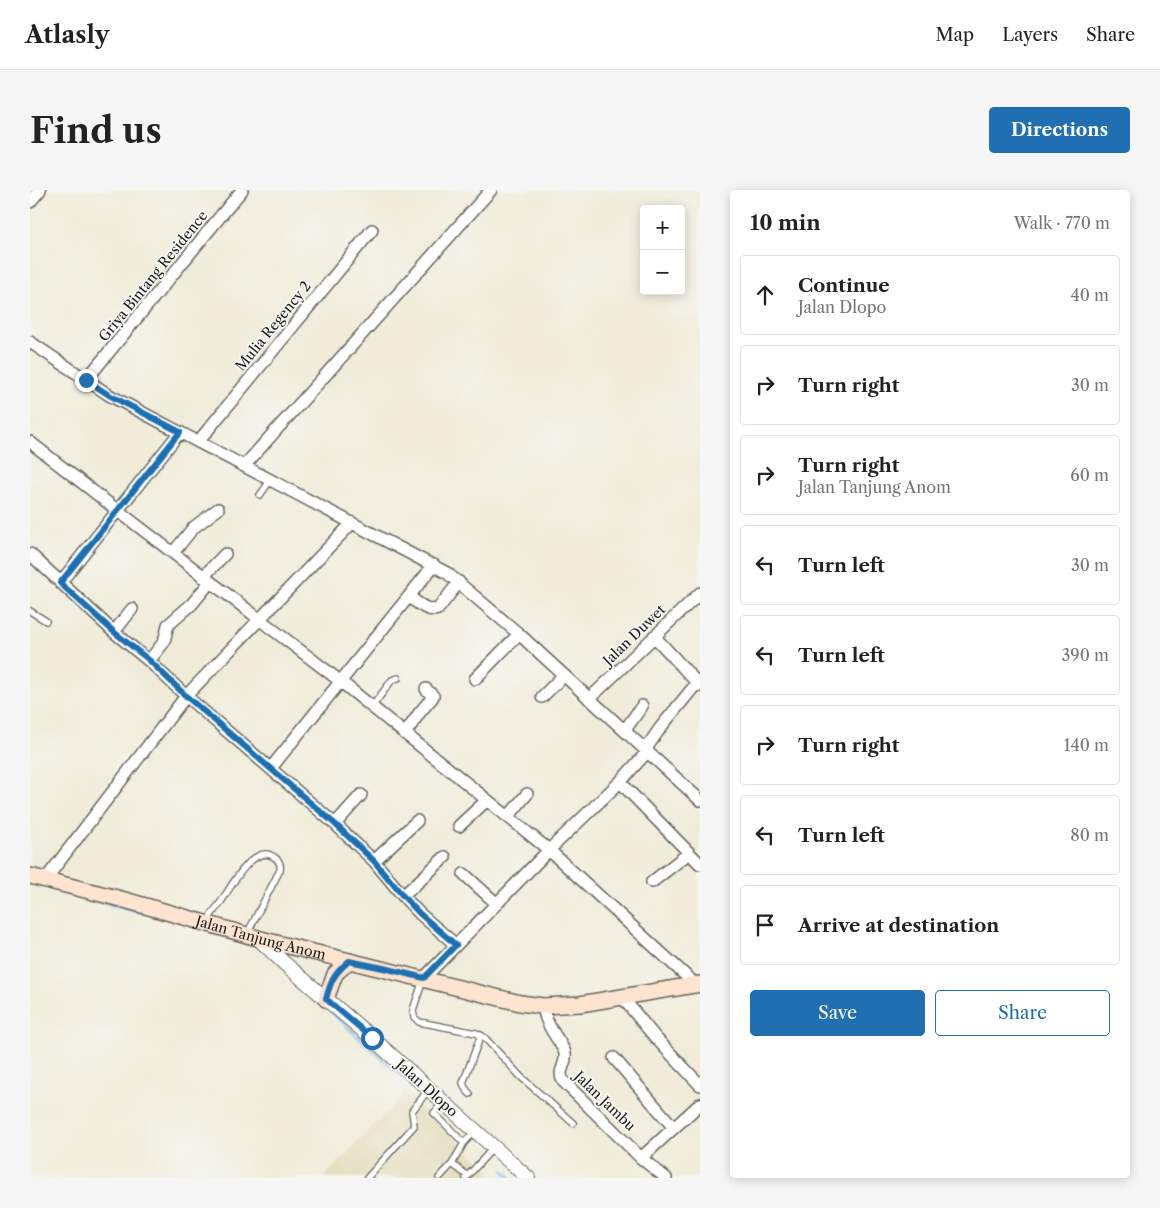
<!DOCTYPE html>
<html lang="en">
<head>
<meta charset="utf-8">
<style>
  body { margin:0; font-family:"Libre Caslon Text",serif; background:#f6f6f6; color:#222 }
  .controls { position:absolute; right:15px; top:15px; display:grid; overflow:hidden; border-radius:5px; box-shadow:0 2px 12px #0003 }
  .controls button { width:45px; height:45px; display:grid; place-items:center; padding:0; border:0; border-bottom:1px solid #e0e0e0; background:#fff; color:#222; font:25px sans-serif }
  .stop { position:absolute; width:15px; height:15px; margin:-11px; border:4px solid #1f6fb2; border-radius:50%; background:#fff }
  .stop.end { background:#1f6fb2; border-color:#fff; box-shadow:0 1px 5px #0008 }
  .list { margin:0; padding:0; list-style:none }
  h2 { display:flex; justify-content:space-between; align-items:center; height:65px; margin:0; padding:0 20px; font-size:21px }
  h2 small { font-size:16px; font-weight:400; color:#767676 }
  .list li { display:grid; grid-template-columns:32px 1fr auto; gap:15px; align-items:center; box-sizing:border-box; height:80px; margin:0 10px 10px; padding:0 10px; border:1px solid #e0e0e0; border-radius:5px }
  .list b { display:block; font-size:19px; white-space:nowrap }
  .list p { margin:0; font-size:16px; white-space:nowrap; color:#767676 }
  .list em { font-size:16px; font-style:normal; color:#767676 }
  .actions { display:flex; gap:10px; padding:15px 20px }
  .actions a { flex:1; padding:11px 0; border:1px solid #1f6fb2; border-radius:5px; text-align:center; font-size:18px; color:#1f6fb2 }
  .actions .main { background:#1f6fb2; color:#fff }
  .icon { flex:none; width:28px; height:28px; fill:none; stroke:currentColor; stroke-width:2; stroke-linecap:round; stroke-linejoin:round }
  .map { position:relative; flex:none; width:670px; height:988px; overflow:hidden; border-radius:5px }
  header { display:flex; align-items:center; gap:30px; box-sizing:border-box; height:70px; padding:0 25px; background:#fff; border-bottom:1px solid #e0e0e0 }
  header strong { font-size:24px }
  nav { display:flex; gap:28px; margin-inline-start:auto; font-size:18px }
  .intro { display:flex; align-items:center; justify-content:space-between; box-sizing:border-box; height:120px; padding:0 30px }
  h1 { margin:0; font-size:35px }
  .button { padding:12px 22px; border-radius:5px; background:#1f6fb2; color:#fff; font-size:18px; font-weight:700 }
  main { display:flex; gap:30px; padding:0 30px }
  aside { flex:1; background:#fff; border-radius:5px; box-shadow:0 2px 12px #0003 }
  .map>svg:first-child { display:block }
  .built { fill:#e3dbba }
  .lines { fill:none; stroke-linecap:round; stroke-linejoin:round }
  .stream { stroke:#7eb8ef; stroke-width:2.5 }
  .service-casing { stroke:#66655e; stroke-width:8 }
  .minor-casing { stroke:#66655e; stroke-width:14 }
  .tertiary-casing { stroke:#66655e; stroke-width:16 }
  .secondary-casing { stroke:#66655e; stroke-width:18 }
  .service { stroke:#fff; stroke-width:5.5 }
  .minor { stroke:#fff; stroke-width:11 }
  .tertiary { stroke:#fff; stroke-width:14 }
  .secondary { stroke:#fde4d0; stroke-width:15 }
  .route { stroke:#1f6fb2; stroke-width:6 }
  .labels { text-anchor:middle; stroke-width:4; stroke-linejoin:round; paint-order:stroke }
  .street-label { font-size:14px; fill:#1c1c1c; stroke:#f6f6f2 }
</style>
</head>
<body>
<header>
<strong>Atlasly</strong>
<nav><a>Map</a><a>Layers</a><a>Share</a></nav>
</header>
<div class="intro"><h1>Find us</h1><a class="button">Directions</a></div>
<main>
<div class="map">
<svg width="670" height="988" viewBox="0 0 670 988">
  <rect width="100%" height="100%" fill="#f6f6f2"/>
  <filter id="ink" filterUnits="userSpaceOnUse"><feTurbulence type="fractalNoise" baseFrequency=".02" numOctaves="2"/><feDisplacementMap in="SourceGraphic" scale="10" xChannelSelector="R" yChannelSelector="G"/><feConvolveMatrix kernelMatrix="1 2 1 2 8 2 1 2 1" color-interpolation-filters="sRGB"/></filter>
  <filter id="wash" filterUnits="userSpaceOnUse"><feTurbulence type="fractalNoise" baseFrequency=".0096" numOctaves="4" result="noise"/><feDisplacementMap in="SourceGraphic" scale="20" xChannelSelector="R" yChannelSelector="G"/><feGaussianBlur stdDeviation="1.12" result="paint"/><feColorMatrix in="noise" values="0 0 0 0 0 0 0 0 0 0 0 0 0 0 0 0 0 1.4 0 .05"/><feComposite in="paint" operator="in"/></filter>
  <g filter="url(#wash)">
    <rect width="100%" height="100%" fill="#f0ecd9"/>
    <path class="built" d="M 375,903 L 461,982 L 455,988 L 293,988 Z"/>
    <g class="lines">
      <path class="stream" d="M 57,708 L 112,723
        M 302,823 L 387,900
        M 473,980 L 481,988"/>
    </g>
  </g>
  <g filter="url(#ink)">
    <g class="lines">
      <g class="service-casing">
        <path id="service" d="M 230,305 L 240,291
          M 0,421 L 16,431
          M 342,517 L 362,490 L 368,488
          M 177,731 C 181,725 186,718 191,712 C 200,698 224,652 244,667 C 249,670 251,675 250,680 L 217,744
          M 393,790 L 383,820 L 384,827 L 389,832 L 446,843 L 454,847 L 491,887 L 543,933
          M 440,904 L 435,898 L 433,893 L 451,845
          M 413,912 L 404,923 L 434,953
          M 422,974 L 434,953 L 445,941
          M 337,988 L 384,936 L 382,921 L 399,899
          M 409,988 L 422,974 L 438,986
          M 436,988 L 463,958"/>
      </g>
      <g class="minor-casing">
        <path id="minor" d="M 0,12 L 10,0
          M 0,152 L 79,205 L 417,383 L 489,444 L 670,610
          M 56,190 L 212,0
          M 0,252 L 87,320 L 310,491 L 519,660 L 666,795
          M 168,252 L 342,40
          M 214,276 L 461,0
          M 143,363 L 163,338 L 188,319
          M 0,364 L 84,442 L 119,471 L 156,506 L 305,634 L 344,671 L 373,706 L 390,724 L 426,755
          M 173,387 L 195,364
          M 30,393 L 150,242
          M 379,407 C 387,412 398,423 408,419 L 429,392
          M 84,442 L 102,419
          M 624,446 L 670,496
          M 119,471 L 134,452 L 138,435 L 162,414 L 180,392
          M 445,489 L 489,444
          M 512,507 L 534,485
          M 559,509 L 670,403
          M 595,540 L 612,516
          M 375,544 L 390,522 L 402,508 L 403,506 L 396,499
          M 615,560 L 631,537 L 667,493
          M 241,578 L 404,375
          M 590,592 L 670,674
          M 478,627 L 497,604
          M 305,634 L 331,605
          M 429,636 L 457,610
          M 344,671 L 387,631
          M 434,684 L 467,714
          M 15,690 L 156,506 L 322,333
          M 622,692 L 659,663
          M 373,706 L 415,667
          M 394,788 L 519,660 L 590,592 L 617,562
          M 592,807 L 624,846 L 670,895
          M 513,816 C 515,831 522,841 530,853 C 531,856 535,860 535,864 C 537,875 527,880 533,891 L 611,968 L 636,988
          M 584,868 L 644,938
          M 611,968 L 670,914"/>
      </g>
      <g class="tertiary-casing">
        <path id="tertiary" d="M 228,748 L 254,773 L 342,848 L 498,988"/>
      </g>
      <g class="secondary-casing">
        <g id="secondary">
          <path id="s1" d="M 0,686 L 91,709 L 238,751 L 490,813 L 513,816 L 550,814 L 670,794"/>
          <path d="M 296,809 L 305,784 L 319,771"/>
        </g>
      </g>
      <use href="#service" class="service"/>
      <use href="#minor" class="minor"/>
      <use href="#tertiary" class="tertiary"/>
      <use href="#secondary" class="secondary"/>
    </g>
  </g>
  <g class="lines" filter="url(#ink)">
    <path class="route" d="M 56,190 L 79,205 L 150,242 L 30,393 L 84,442 L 119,470 L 156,506 L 305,634 L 344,671 L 373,706 L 390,724 L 426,755 L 394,788 L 358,779 L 319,771 C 304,784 301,790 296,809 L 342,848"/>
  </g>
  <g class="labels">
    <g class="street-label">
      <text transform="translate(123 86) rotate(-51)" y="5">Griya Bintang Residence</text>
      <text transform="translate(243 136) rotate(-51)" y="5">Mulia Regency 2</text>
      <text transform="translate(604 445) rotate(-44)" y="5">Jalan Duwet</text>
      <text dy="5" stroke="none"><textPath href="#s1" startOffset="239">Jalan Tanjung Anom</textPath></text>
      <text transform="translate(397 898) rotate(42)" y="5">Jalan Dlopo</text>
      <text transform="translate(575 911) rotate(44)" y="5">Jalan Jambu</text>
    </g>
  </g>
</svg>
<div class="controls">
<button>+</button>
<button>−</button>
</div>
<div class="stop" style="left:342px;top:848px"></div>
<div class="stop end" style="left:56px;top:190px"></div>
</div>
<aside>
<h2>10 min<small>Walk · 770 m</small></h2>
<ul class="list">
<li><svg class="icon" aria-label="ahead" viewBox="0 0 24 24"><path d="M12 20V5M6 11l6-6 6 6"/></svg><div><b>Continue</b><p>Jalan Dlopo</p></div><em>40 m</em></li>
<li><svg class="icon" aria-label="right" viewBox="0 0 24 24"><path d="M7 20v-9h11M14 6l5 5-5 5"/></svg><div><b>Turn right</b></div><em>30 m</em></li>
<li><svg class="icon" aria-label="right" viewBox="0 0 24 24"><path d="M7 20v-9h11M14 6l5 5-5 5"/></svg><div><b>Turn right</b><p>Jalan Tanjung Anom</p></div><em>60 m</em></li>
<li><svg class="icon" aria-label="left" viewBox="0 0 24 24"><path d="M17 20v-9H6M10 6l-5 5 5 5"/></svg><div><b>Turn left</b></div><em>30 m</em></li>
<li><svg class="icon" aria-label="left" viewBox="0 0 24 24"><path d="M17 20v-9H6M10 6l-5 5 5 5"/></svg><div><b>Turn left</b></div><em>390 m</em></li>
<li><svg class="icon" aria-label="right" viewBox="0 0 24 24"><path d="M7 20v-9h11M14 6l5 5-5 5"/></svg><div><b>Turn right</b></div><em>140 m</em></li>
<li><svg class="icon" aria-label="left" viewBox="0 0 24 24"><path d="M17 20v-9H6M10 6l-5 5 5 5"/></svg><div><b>Turn left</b></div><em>80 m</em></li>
<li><svg class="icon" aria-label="arrive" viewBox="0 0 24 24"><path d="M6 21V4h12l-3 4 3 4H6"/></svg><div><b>Arrive at destination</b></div></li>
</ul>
<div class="actions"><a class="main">Save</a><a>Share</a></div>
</aside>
</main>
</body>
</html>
